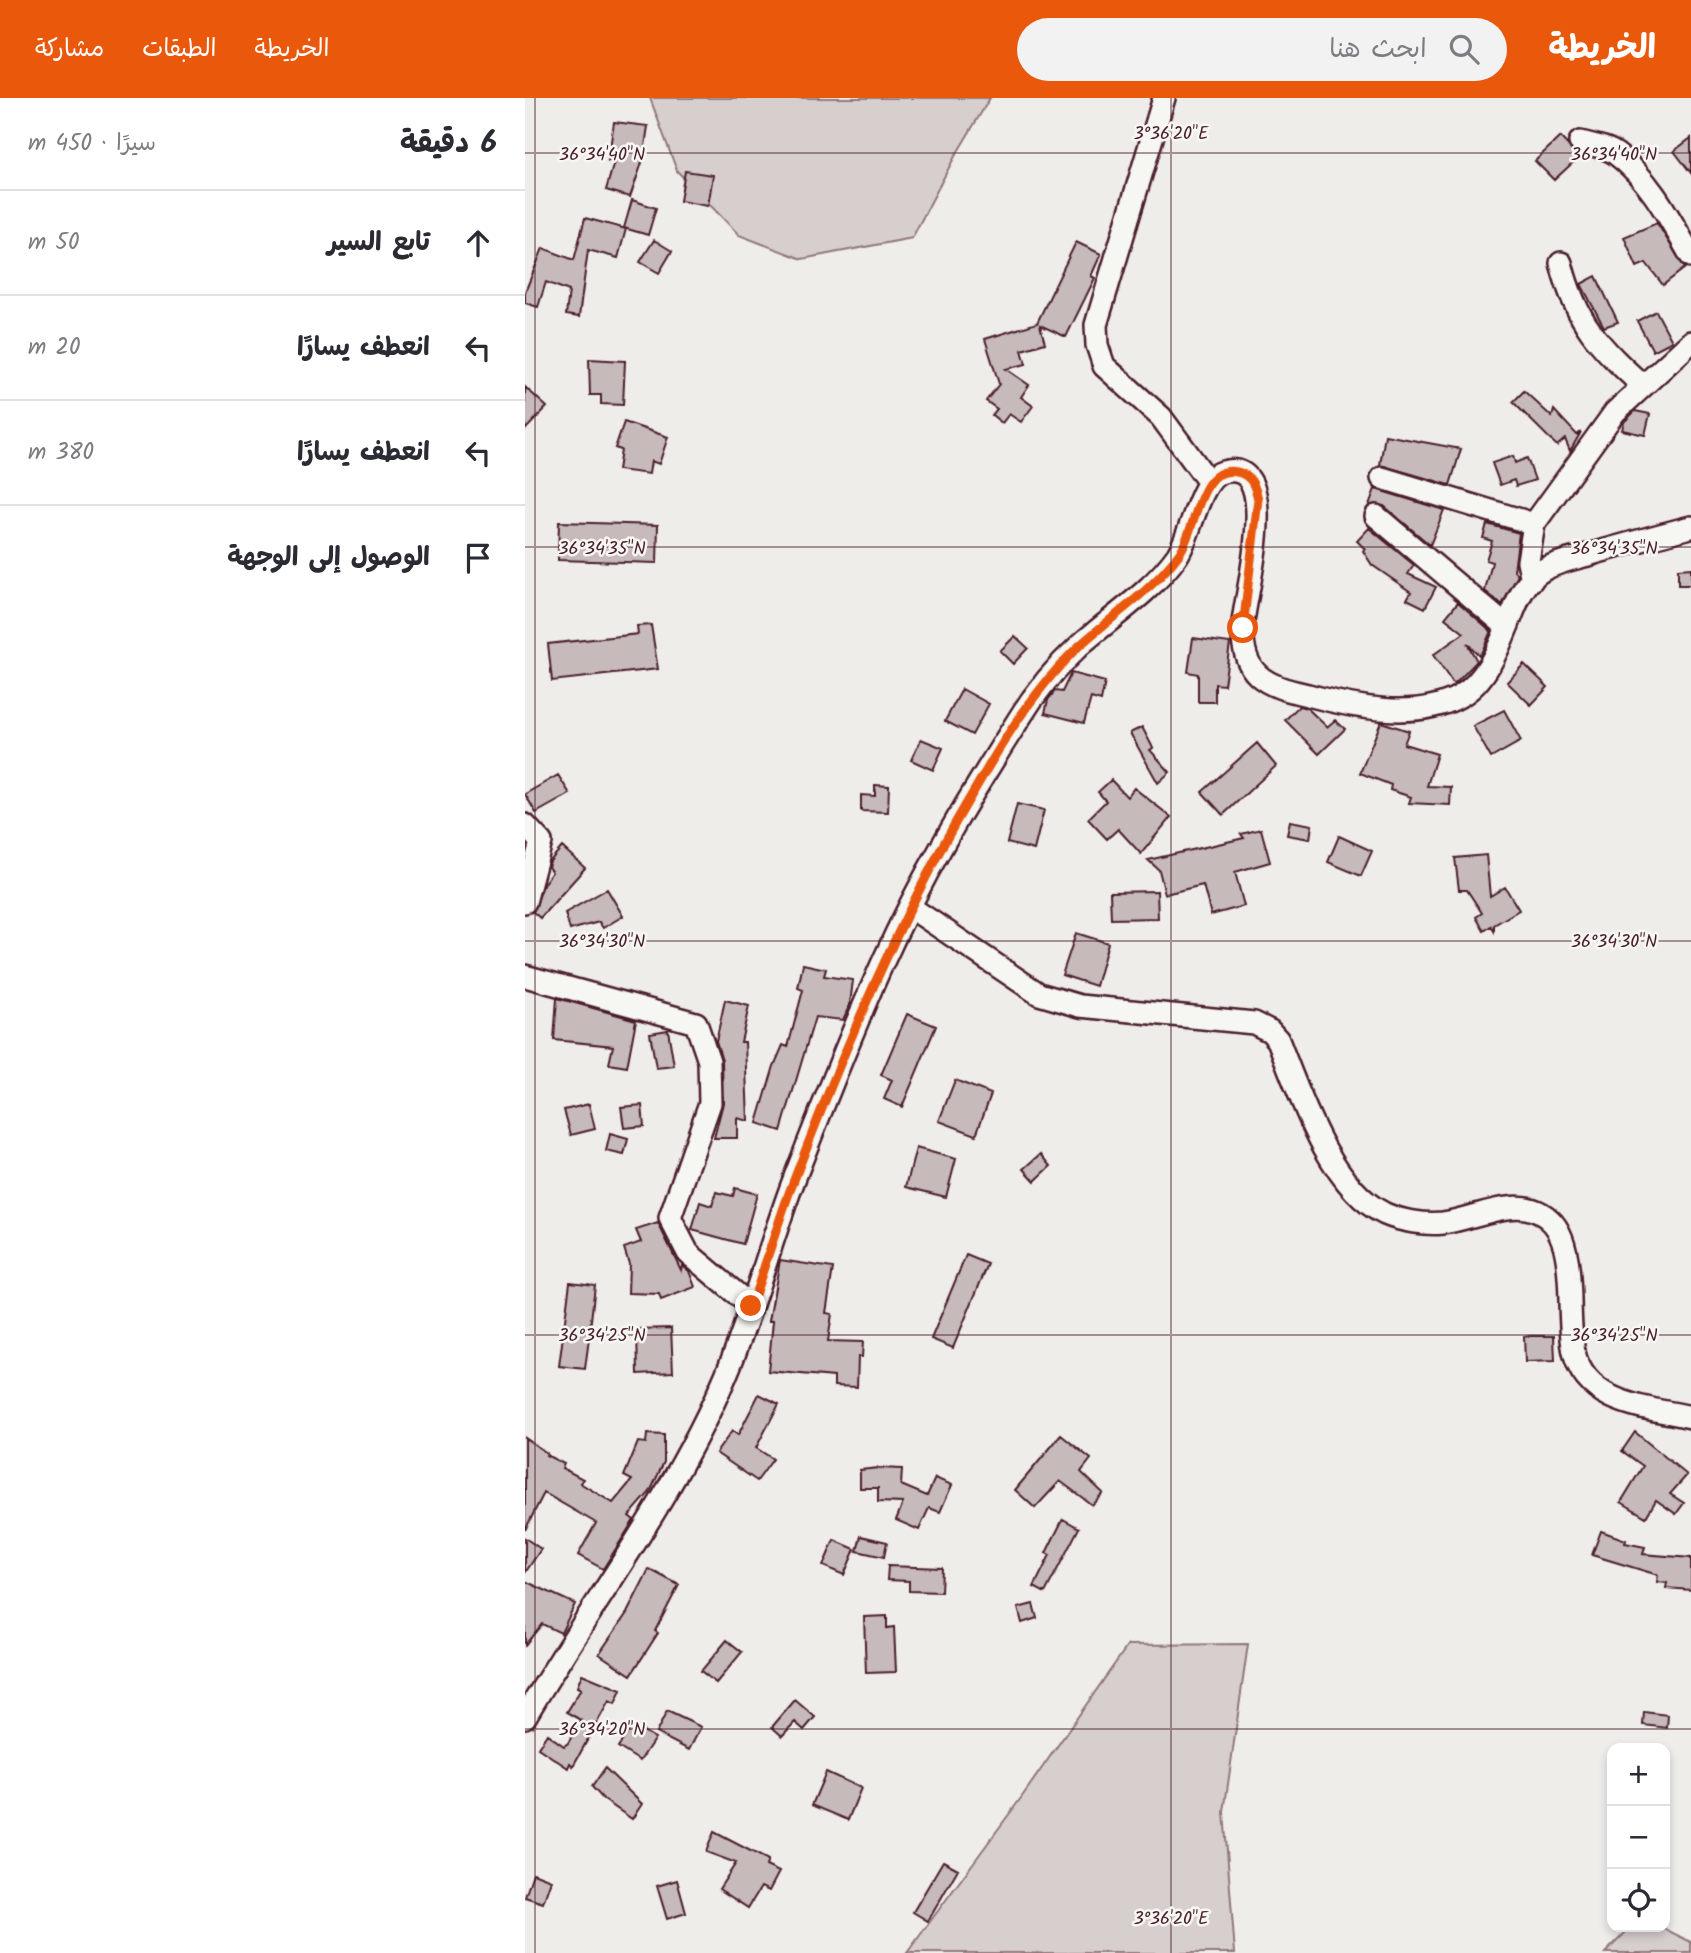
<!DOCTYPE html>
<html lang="ar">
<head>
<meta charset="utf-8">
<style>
  body { margin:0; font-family:Kalam,"Playpen Sans Arabic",sans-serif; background:#f2f2f3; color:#2b2b33; direction:rtl }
  .controls { position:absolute; right:21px; bottom:21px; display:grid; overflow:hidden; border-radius:14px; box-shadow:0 4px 10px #0003 }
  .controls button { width:63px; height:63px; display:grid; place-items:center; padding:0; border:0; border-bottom:2px solid #e1e1e2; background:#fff; color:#2b2b33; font:35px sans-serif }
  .stop { position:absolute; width:21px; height:21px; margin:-16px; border:5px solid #ea580c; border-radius:50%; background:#fff }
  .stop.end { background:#ea580c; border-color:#fff; box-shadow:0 2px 7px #0008 }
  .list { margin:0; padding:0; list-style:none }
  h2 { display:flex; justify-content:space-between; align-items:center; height:91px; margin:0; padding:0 28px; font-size:30px }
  h2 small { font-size:23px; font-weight:400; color:#7c7c81 }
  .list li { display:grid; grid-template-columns:46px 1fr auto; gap:21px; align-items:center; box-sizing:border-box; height:105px; padding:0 28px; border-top:2px solid #e1e1e2 }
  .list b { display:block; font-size:26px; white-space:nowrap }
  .list em { font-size:23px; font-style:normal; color:#7c7c81 }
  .icon { flex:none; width:38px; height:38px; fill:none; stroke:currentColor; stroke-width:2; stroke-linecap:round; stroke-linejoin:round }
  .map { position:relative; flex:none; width:1166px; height:1855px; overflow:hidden; direction:ltr }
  header { display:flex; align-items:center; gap:42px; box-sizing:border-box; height:98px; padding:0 35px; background:#ea580c; color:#fff }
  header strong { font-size:33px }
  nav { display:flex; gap:38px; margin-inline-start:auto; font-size:24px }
  .search { width:490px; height:63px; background:#f2f2f3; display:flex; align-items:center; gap:18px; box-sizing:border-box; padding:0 24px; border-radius:38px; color:#7c7c81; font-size:26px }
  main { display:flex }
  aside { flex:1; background:#fff }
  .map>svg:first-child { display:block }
  .green { fill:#d7cfce; stroke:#90777c; stroke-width:2 }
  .building { fill:#c6babb; stroke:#4a1f2b; stroke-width:2 }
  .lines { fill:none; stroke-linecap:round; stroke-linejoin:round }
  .minor-casing { stroke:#4a1f2b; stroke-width:26 }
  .minor { stroke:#f6f6f2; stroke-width:21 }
  .route { stroke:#ea580c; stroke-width:9 }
  .ticks { fill:none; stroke:#4a1f2b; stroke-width:2; stroke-opacity:0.45 }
  .ticks-label { font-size:18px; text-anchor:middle; fill:#4a1f2b; stroke:#f6f6f2; stroke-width:5; stroke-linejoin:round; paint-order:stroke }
</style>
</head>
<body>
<header>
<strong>الخريطة</strong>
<div class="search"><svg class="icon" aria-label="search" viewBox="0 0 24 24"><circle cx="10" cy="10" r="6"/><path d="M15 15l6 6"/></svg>ابحث هنا</div>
<nav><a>الخريطة</a><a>الطبقات</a><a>مشاركة</a></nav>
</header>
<main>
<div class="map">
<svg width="1166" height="1855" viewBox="0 0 1166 1855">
  <rect width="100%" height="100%" fill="#efedea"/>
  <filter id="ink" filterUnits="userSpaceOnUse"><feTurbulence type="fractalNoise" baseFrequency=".0143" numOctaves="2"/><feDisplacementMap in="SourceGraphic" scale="14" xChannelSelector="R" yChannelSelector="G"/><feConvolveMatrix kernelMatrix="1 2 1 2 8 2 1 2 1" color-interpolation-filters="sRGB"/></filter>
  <g filter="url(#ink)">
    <path class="green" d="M 125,0 L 465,0 L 429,60 L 387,140 L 277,161 L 214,137 L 152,73 Z
      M 723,1546 L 699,1714 L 710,1855 L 382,1855 L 496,1700 L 603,1547 Z
      M 1106,1829 L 1136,1829 L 1166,1844 L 1166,1855 L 1080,1855 Z"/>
    <path class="building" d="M 89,24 L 123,28 L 118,62 L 105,99 L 81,92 L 89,64 L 83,63 Z
      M 1035,39 L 1054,59 L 1029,82 L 1010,63 Z
      M 1166,40 L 1166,75 L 1149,53 Z
      M 160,73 L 188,77 L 183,108 L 155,103 Z
      M 107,102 L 131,110 L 123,137 L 99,130 Z
      M 60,120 L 101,131 L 93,160 L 63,152 L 54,219 L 41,217 L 44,193 L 21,184 L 13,209 L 0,205 L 0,194 L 18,150 L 49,162 Z
      M 1132,125 L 1160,170 L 1138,187 L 1121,165 L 1112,169 L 1099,139 Z
      M 129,142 L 147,153 L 134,175 L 115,164 Z
      M 551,144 L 576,156 L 566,178 L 570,180 L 541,239 L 515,227 L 520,245 L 497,252 L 501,266 L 481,271 L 504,287 L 496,299 L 508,308 L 496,324 L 484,316 L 477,325 L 467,317 L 472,311 L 461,303 L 474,286 L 460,241 L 512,225 Z
      M 1071,178 L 1093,224 L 1079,229 L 1056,186 Z
      M 1131,213 L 1147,243 L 1128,253 L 1112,223 Z
      M 64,261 L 100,263 L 98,307 L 76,306 L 76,297 L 65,297 Z
      M 0,289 L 22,309 L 0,332 Z
      M 999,293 L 1027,319 L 1029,312 L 1052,337 L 1056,334 L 1045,353 L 1040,341 L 1032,348 L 988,304 Z
      M 1110,313 L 1125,316 L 1120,337 L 1097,332 L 1099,324 Z
      M 99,324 L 143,339 L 134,366 L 126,363 L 124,376 L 93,372 L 96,352 L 90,350 Z
      M 860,337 L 936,351 L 925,387 L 855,367 Z
      M 988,358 L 990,365 L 1002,360 L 1010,382 L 991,388 L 989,382 L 975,387 L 967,365 Z
      M 850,391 L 919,412 L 905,447 L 859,408 L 844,407 Z
      M 34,424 L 133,427 L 132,465 L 33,462 Z
      M 962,426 L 994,435 L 989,473 L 993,477 L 977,507 L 960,493 L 967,464 L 961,462 L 967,443 L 958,440 Z
      M 844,430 L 889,467 L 883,476 L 911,489 L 900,510 L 882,501 L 886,494 L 847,467 L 838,453 L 840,451 L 832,443 Z
      M 1166,470 L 1166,487 L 1153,487 L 1153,471 Z
      M 933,504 L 966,533 L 955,558 L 942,545 L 952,563 L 929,587 L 908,557 L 939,535 L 920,520 Z
      M 126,527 L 133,571 L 27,583 L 23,546 L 113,536 L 112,528 Z
      M 490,538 L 503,550 L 488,566 L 475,553 Z
      M 668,540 L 705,545 L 699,587 L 690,586 L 690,604 L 673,604 L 673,576 L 663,574 Z
      M 999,566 L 1023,589 L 1006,607 L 982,584 Z
      M 546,575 L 580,584 L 576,603 L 566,600 L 559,625 L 520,615 L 523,602 L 530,593 L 537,594 Z
      M 437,591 L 464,606 L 447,637 L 420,623 Z
      M 774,608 L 782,610 L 802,629 L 810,622 L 820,631 L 794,656 L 760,622 Z
      M 979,612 L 996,643 L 966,660 L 948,628 Z
      M 856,624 L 884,633 L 879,646 L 912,656 L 902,688 L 926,689 L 925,707 L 884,705 L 886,699 L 865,692 L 866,687 L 835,675 Z
      M 617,629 L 628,650 L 625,652 L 645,674 L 633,685 L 605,635 Z
      M 396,641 L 418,650 L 408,672 L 386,662 Z
      M 732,645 L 751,668 L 698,717 L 677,694 Z
      M 33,677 L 45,696 L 11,715 L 0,696 Z
      M 586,682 L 602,699 L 609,690 L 646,719 L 616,756 L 593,731 L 582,741 L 563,721 L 581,703 L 573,694 Z
      M 350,687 L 364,688 L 363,714 L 336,713 L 336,697 L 350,698 Z
      M 492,706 L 519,712 L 509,752 L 482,745 Z
      M 765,723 L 787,727 L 785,741 L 762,737 Z
      M 736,731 L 745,764 L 710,774 L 719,808 L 686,817 L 678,787 L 640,796 L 634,772 L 623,762 L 719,740 L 716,736 Z
      M 814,738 L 847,753 L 836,778 L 803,764 Z
      M 37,749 L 60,770 L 15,820 L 8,814 L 19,785 L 27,774 L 23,769 L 25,763 Z
      M 961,757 L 965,798 L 980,789 L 994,812 L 969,827 L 969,833 L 966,828 L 959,833 L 951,819 L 957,815 L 942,792 L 934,792 L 930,760 Z
      M 82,791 L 98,818 L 78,830 L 74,824 L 45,832 L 40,815 Z
      M 632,793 L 633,820 L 586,821 L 585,794 Z
      M 551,835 L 583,845 L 571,888 L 537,877 Z
      M 278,866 L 301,871 L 299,878 L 328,882 L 325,906 L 318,922 L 290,919 L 256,1033 L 232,1025 L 249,968 L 258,947 L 263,949 L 278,892 L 273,890 Z
      M 32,900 L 111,922 L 102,969 L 84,966 L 88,948 L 29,942 Z
      M 200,902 L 224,908 L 216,944 L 220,944 L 223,1023 L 212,1020 L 212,1040 L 189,1040 L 198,1005 L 197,962 L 191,943 Z
      M 382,916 L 411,928 L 377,1009 L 359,1001 L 367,982 L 356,977 Z
      M 143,932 L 149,968 L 131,970 L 125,935 Z
      M 430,982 L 466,996 L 451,1037 L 414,1023 Z
      M 64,1006 L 70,1031 L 46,1037 L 39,1012 Z
      M 117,1007 L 119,1028 L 99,1030 L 96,1009 Z
      M 85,1036 L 103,1041 L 99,1057 L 81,1053 Z
      M 391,1050 L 431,1061 L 421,1099 L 381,1089 Z
      M 516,1056 L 526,1068 L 510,1083 L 499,1071 Z
      M 210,1090 L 232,1096 L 218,1146 L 167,1132 L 175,1104 L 187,1108 L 191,1094 L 208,1098 Z
      M 133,1125 L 156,1172 L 157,1167 L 164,1173 L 170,1189 L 136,1202 L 134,1196 L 103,1195 L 104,1166 L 99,1150 L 116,1144 L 111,1132 Z
      M 441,1157 L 463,1166 L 428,1250 L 406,1241 Z
      M 255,1162 L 308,1170 L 301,1215 L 307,1216 L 303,1243 L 338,1244 L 337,1259 L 333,1259 L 332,1289 L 309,1288 L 309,1279 L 243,1273 L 248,1223 L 244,1223 Z
      M 45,1184 L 70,1187 L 65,1231 L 60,1233 L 65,1233 L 60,1271 L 34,1268 Z
      M 146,1230 L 148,1274 L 113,1276 L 112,1231 Z
      M 999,1238 L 1029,1238 L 1030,1263 L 1000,1264 Z
      M 234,1296 L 254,1306 L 231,1350 L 248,1361 L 232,1383 L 191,1355 L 207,1333 L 213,1337 Z
      M 1110,1334 L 1162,1377 L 1145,1396 L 1159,1405 L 1151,1416 L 1131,1402 L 1121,1419 L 1096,1404 L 1118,1368 L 1097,1353 Z
      M 122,1336 L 139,1337 L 139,1364 L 125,1394 L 104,1418 L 109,1422 L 78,1471 L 53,1457 L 71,1425 L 19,1395 L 0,1432 L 0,1340 L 22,1355 L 21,1357 L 39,1366 L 37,1370 L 58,1381 L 55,1385 L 88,1405 L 107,1382 L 99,1378 L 113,1344 L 121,1345 Z
      M 536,1337 L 566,1361 L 556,1374 L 578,1395 L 567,1407 L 535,1383 L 510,1410 L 490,1392 Z
      M 354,1370 L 377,1371 L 376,1387 L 402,1398 L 410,1380 L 427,1387 L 415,1414 L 404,1410 L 394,1432 L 371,1422 L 378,1405 L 353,1404 L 353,1390 L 335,1390 L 335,1372 Z
      M 538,1421 L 554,1430 L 520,1495 L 509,1489 L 525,1457 L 521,1455 Z
      M 1076,1433 L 1101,1442 L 1100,1445 L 1120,1449 L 1118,1456 L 1166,1460 L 1166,1492 L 1141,1490 L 1142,1485 L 1132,1484 L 1133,1477 L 1067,1457 Z
      M 336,1438 L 362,1444 L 359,1459 L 332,1453 Z
      M 0,1440 L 16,1451 L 0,1475 Z
      M 309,1442 L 330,1451 L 319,1477 L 298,1468 Z
      M 363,1468 L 417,1470 L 416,1494 L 384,1493 L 384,1483 L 362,1482 Z
      M 124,1471 L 154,1487 L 130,1533 L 133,1535 L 106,1577 L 74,1556 L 102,1515 Z
      M 0,1483 L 50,1506 L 36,1535 L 17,1526 L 0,1547 Z
      M 508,1506 L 512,1520 L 497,1525 L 493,1510 Z
      M 362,1518 L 362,1530 L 369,1529 L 371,1574 L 341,1575 L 339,1519 Z
      M 202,1542 L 217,1554 L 191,1585 L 176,1573 Z
      M 57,1576 L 96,1592 L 90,1606 L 84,1603 L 48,1668 L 45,1665 L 43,1670 L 13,1650 L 22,1636 L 39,1648 L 43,1645 L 56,1622 L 42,1614 L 56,1591 L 52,1589 Z
      M 270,1602 L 290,1619 L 279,1632 L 270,1624 L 257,1638 L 247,1629 Z
      M 142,1613 L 176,1629 L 164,1652 L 131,1635 Z
      M 1119,1614 L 1143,1617 L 1142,1630 L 1118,1627 Z
      M 108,1627 L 130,1640 L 115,1663 L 93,1649 Z
      M 80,1670 L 117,1706 L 107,1721 L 79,1702 L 67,1689 Z
      M 301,1674 L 336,1690 L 323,1722 L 287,1707 Z
      M 189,1734 L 243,1762 L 241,1768 L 254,1774 L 244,1793 L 236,1789 L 223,1810 L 194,1791 L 211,1765 L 181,1754 Z
      M 418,1763 L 433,1771 L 403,1823 L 388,1814 Z
      M 8,1775 L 26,1782 L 18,1805 L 0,1799 Z
      M 152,1782 L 161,1815 L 142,1821 L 132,1788 Z"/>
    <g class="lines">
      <g class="minor-casing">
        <path id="minor" d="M 639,0 L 571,227 L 572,247 L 579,268 L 636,319 L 683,383
          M 1055,44 C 1066,47 1082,49 1091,56 C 1125,81 1146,123 1166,158
          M 1036,165 C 1051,225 1074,248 1118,288
          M 857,380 L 1009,426
          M 851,418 L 982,529
          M 1007,482 L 1003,463 L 1009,426 L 1090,314 L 1166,244
          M 0,727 L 16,744 L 0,804
          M 385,809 L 514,896 L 555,908 L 729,925 L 745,933 L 753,942 C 774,995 805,1090 860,1116 C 876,1123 900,1127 918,1125 C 954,1120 999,1092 1028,1125 C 1040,1139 1043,1162 1044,1180 C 1046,1204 1044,1231 1049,1254 C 1061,1307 1122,1309 1166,1319
          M 0,878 L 171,925 L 184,963 L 185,1005 L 145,1120 L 163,1155 L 226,1208
          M 0,1619 C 67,1505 149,1399 201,1277 C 228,1213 245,1144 270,1079 C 298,1007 326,935 358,864 C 395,781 443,701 492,624 C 509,596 531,569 555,547 C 588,518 626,494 652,458 C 667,436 674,380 698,374 C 759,358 720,497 718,525 C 717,543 719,564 733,577 C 746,589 766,593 783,597 C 828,609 892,623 935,598 C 960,584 973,552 983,527 C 991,507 998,483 1018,472 C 1033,463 1054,460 1070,455 C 1102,446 1134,437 1166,429"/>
      </g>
      <use href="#minor" class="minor"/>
    </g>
  </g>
  <g class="lines" filter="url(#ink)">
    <path class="route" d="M 226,1208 C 241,1166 253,1123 269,1082 C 319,952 372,824 443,703 C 461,673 478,642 499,613 C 515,591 533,568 553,549 C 587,518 627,493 654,456 C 672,431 673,366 712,374 C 727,377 730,389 733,401 L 718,530"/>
  </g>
  <path class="ticks" d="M 10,0 L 10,1855M 646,0 L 646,1855M 0,55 L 1166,55M 0,449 L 1166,449M 0,843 L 1166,843M 0,1237 L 1166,1237M 0,1631 L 1166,1631"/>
  <g class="ticks-label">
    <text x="646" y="41">3°36'20"E</text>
    <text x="77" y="62">36°34'40"N</text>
    <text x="1089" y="62">36°34'40"N</text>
    <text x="77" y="456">36°34'35"N</text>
    <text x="1089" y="456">36°34'35"N</text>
    <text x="77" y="849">36°34'30"N</text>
    <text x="1089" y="849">36°34'30"N</text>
    <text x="77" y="1243">36°34'25"N</text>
    <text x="1089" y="1243">36°34'25"N</text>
    <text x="77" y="1637">36°34'20"N</text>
    <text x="646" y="1826">3°36'20"E</text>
  </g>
</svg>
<div class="controls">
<button>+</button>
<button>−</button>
<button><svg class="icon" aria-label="locate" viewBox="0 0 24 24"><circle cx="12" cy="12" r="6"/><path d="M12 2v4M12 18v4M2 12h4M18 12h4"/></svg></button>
</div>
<div class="stop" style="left:718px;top:530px"></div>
<div class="stop end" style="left:226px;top:1208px"></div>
</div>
<aside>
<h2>6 دقيقة<small>سيرًا · 450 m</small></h2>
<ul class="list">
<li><svg class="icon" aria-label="ahead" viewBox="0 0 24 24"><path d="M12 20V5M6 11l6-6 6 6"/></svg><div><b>تابع السير</b></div><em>50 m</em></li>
<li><svg class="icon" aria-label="left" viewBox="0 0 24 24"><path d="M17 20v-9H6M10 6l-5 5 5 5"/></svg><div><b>انعطف يسارًا</b></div><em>20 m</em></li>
<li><svg class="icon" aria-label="left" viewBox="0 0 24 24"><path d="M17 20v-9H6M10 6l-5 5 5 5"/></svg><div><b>انعطف يسارًا</b></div><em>380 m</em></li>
<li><svg class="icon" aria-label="arrive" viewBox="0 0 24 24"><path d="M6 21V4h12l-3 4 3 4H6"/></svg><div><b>الوصول إلى الوجهة</b></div></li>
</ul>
</aside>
</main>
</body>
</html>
